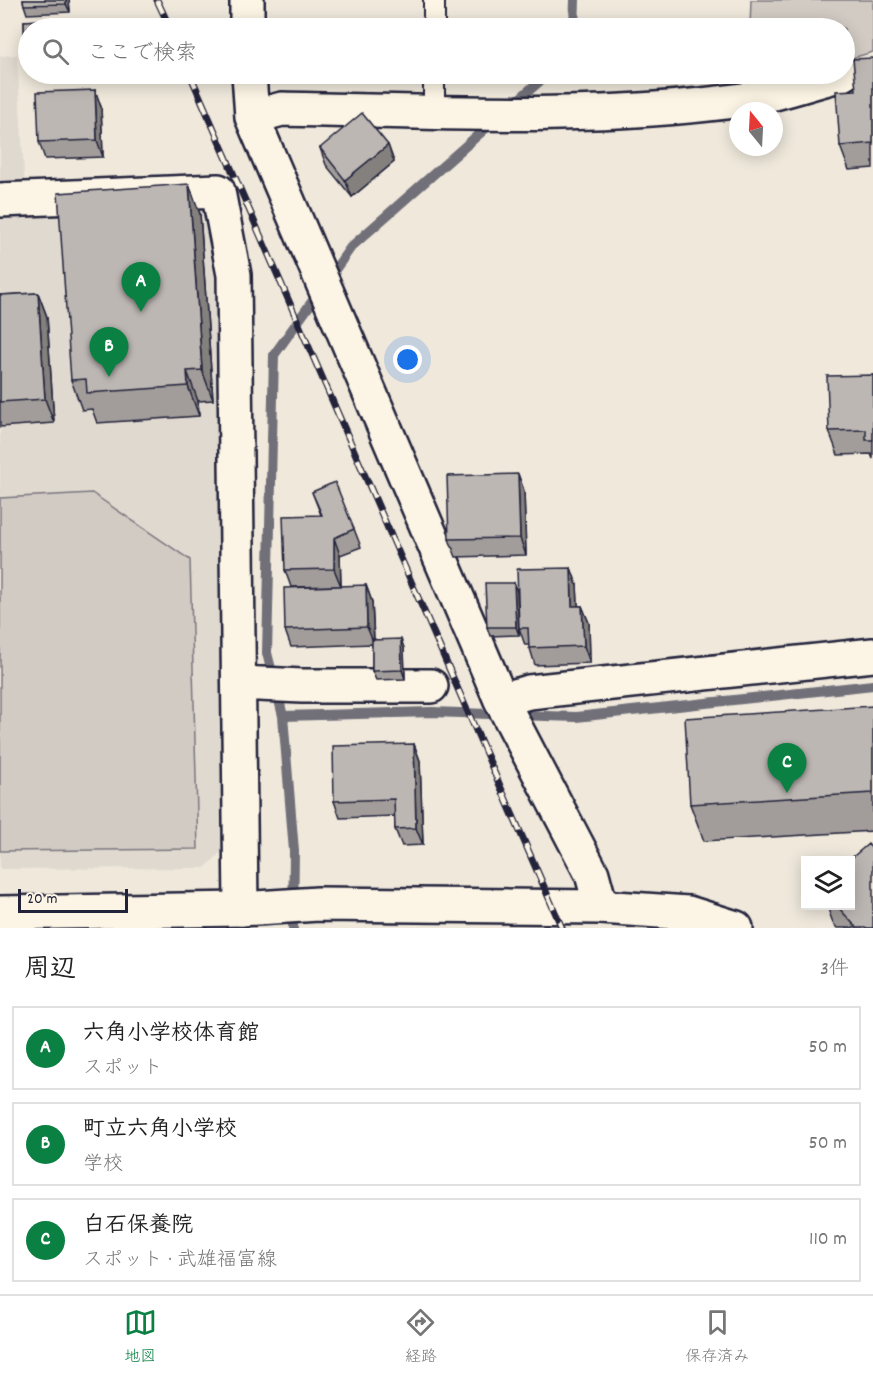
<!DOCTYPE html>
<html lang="ja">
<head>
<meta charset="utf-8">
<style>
  body { margin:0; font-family:Dekko,"Klee One",sans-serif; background:#f2f2f2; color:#222 }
  .controls { position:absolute; right:18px; bottom:18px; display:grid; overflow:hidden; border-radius:0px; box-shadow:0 3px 15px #0003 }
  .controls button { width:54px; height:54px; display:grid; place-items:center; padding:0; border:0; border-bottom:2px solid #e0e0e0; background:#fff; color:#222; font:30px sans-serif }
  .compass { position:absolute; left:729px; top:102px; width:54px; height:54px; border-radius:50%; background:#fff; box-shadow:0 3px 15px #0003; rotate:342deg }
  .scale { position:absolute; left:18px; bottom:15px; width:110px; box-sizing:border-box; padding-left:6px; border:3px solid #22223b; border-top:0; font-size:16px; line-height:21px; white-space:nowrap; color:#22223b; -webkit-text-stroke:4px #fcf5e5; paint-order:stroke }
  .you { position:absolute; left:408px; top:360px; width:21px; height:21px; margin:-15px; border:4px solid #fff; border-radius:50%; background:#1a73e8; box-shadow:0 0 0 9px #1a73e833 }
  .badge { display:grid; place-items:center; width:39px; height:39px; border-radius:50%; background:#0b8043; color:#fff; font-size:20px; font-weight:700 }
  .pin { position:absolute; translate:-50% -50px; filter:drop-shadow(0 2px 3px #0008) }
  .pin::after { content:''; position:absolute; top:32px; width:21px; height:18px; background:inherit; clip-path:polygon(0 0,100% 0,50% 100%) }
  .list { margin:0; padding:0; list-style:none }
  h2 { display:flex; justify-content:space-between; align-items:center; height:78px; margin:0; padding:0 24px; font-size:26px }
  h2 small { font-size:20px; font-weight:400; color:#767676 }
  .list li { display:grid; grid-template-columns:39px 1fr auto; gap:18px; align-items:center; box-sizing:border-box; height:84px; margin:0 12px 12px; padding:0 12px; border:2px solid #e0e0e0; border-radius:0px }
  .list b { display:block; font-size:22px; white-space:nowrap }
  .list p { margin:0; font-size:20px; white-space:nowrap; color:#767676 }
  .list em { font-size:20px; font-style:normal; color:#767676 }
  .icon { flex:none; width:33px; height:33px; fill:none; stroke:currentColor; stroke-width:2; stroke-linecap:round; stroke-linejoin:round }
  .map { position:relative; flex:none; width:873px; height:928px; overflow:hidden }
  .search { position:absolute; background:#fff; box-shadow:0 3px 15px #0003; left:18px; right:18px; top:18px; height:66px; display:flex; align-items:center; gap:15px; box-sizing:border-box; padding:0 21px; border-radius:33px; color:#767676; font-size:22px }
  .sheet { height:366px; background:#fff }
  nav { display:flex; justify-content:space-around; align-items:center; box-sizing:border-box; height:84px; border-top:2px solid #e0e0e0; background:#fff; font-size:16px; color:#767676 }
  nav a { display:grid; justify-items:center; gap:3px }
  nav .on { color:#0b8043 }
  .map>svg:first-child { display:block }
  .built { fill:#e0d9cf }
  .green { fill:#d1cbc3; stroke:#7a767f; stroke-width:1.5 }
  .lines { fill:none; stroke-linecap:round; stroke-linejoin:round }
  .stream { stroke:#716f79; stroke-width:10 }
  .service-casing { stroke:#22223b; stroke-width:24 }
  .minor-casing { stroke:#22223b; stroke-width:38 }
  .primary-casing { stroke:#22223b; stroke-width:38 }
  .service { stroke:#fcf5e5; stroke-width:20 }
  .minor { stroke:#fcf5e5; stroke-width:33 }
  .primary { stroke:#fcf5e5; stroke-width:33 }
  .rail-casing { stroke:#22223b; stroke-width:7 }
  .rail { stroke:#fcf5e5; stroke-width:4.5; stroke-dasharray:14; stroke-linecap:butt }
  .wall { fill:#a29d9a; stroke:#22223b; stroke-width:1.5 }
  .shaded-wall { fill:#84807d; stroke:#22223b; stroke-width:1.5 }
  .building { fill:#bcb7b3; stroke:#22223b; stroke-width:1.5 }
</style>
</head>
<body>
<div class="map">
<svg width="873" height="928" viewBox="0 0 873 928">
  <rect width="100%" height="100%" fill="#efe8db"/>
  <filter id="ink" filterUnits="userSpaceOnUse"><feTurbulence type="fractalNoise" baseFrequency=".0167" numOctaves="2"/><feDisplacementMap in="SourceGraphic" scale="12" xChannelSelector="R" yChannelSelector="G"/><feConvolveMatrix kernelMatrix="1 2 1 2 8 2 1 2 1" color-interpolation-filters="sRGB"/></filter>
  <g filter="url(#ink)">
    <path class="built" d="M 17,55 L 26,209 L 205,202 L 218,273 L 224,849 L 205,868 L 0,869 L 0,56 Z"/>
    <path class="green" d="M 751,0 L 873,0 L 873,52 L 845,60 L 844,28 L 750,28 Z
      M 92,493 L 190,560 L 198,849 L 0,851 L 0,498 Z"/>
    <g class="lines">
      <path class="stream" d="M 574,28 L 575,0
        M 511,106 L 548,74
        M 283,716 L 432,712 L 576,717 L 873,685
        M 293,928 L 294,851 L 283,716 L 267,653 L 274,355 L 351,247 L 495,120"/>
      <g class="service-casing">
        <path id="service" d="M 434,28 L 434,0
          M 434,112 L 434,74"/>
      </g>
      <g class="minor-casing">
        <path id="minor" d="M 247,28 L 247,0
          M 249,74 L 252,117 L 501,700 L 592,874 L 601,907
          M 252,117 L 282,109 C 435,112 590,121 742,100 C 776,95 810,82 843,74
          M 0,200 L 218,191 L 234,275 L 241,909
          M 239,683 L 302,686 L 431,686
          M 501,700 L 529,692 L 873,655"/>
      </g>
      <g class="primary-casing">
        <path id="primary" d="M 0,913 L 241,909 L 318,904 L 601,907 L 688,913 L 736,928"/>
      </g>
      <use href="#service" class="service"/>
      <use href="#minor" class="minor"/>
      <use href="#primary" class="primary"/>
      <g class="rail-casing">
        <path id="rail" d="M 157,0 L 170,28
          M 190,74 L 562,928"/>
      </g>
      <use href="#rail" class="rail"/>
    </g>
    <path class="wall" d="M 23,0 L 69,0 L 70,12 L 27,14 L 24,5 Z
      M 67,19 L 70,28 L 28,28 L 28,62 L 25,53 L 24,21 Z
      M 873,58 L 873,168 L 849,170 L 840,146 L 856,90 Z
      M 95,90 L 101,107 L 103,157 L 45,159 L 39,142 Z
      M 388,145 L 394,162 L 352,197 L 326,165 L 320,148 Z
      M 200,214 L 213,400 L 198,401 L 199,416 L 97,423 L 92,409 L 82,410 L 71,380 Z
      M 38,293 L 47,317 L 54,423 L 0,427 L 0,295 Z
      M 873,375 L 873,459 L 871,454 L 838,455 L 829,431 Z
      M 518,474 L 524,491 L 526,555 L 456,557 L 449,539 Z
      M 312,492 L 354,529 L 361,547 L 340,555 L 341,586 L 291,587 L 285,570 L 321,515 Z
      M 571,568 L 577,585 L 578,606 L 582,606 L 589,623 L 590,663 L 535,665 L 529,645 L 525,645 L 519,628 Z
      M 514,583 L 517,592 L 519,635 L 490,636 L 487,627 Z
      M 366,585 L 372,602 L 374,639 L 404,648 L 405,679 L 376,680 L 372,671 L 372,644 L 291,647 L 285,630 Z
      M 873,706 L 873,831 L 704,841 L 690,804 Z
      M 414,744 L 420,761 L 423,845 L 402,846 L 395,829 L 395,816 L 340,818 L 334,801 Z
      M 827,906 L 850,906 L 873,928 L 837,928 L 833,923 Z"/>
    <path class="shaded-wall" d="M 66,0 L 69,0 L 70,12 L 66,4 Z
      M 95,90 L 101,107 L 103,157 L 97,140 Z
      M 388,145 L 394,162 L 352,197 L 345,180 Z
      M 189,184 L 200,214 L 213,400 L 202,370 Z
      M 38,293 L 47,317 L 54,423 L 45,399 Z
      M 187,371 L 198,401 L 199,416 L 188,386 Z
      M 518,474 L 524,491 L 526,555 L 520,538 Z
      M 334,538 L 340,555 L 341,586 L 334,569 Z
      M 571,568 L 577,585 L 579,623 L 572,606 Z
      M 514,583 L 517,592 L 519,635 L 516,627 Z
      M 366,585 L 372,602 L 374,644 L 367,627 Z
      M 582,606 L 589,623 L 590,663 L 584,646 Z
      M 401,639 L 404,648 L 405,679 L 402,670 Z
      M 414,744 L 420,761 L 423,845 L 416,828 Z"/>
    <path class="building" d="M 23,0 L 66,0 L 66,4 L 24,5 Z
      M 67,19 L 67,28 L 28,28 L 28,53 L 25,53 L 24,21 Z
      M 873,58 L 873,143 L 840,146 L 836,91 L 856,90 L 853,59 Z
      M 95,90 L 97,140 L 39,142 L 37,92 Z
      M 362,113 L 388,145 L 345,180 L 320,148 Z
      M 189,184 L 202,370 L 187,371 L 188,386 L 87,393 L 86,379 L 71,380 L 58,193 Z
      M 38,293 L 45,399 L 0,402 L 0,295 Z
      M 873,375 L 873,440 L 866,440 L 866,430 L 829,431 L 827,376 Z
      M 518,474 L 520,538 L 449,539 L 447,476 Z
      M 335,482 L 354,529 L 334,538 L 334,569 L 285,570 L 283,516 L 322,515 L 312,492 Z
      M 571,568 L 572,606 L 582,606 L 584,646 L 529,648 L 528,628 L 519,628 L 517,569 Z
      M 485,583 L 514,583 L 516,627 L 487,627 Z
      M 366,585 L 367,627 L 285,630 L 284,588 Z
      M 401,639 L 402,670 L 372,671 L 372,640 Z
      M 873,706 L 873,793 L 690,804 L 685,718 Z
      M 414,744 L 416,828 L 395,829 L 394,799 L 334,801 L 333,746 Z
      M 868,844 L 873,850 L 873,928 L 857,928 L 837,906 L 850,906 L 850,861 L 848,861 Z"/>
  </g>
</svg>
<div class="controls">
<button><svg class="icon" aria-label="layers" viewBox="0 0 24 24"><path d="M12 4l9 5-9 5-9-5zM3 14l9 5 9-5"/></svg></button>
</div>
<svg class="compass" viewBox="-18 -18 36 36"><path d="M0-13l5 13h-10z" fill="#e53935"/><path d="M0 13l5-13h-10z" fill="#767676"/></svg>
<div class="scale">20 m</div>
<div class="you"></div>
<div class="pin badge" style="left:141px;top:312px">A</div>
<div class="pin badge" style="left:109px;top:377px">B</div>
<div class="pin badge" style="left:787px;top:793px">C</div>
<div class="search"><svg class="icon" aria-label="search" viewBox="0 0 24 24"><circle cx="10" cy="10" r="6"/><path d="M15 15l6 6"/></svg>ここで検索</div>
</div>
<section class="sheet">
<h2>周辺<small>3件</small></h2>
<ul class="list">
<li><span class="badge">A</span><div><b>六角小学校体育館</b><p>スポット</p></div><em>50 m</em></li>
<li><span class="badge">B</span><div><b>町立六角小学校</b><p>学校</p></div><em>50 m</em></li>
<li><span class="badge">C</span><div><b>白石保養院</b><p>スポット · 武雄福富線</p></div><em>110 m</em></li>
</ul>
</section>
<nav>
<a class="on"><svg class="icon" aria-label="map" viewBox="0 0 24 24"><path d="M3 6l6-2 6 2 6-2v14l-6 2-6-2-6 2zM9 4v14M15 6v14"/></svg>地図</a>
<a><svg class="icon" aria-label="directions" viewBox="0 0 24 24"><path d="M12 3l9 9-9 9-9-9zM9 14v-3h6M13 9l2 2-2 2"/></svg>経路</a>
<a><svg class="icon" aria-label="saved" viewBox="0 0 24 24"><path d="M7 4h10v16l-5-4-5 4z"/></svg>保存済み</a>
</nav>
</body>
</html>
